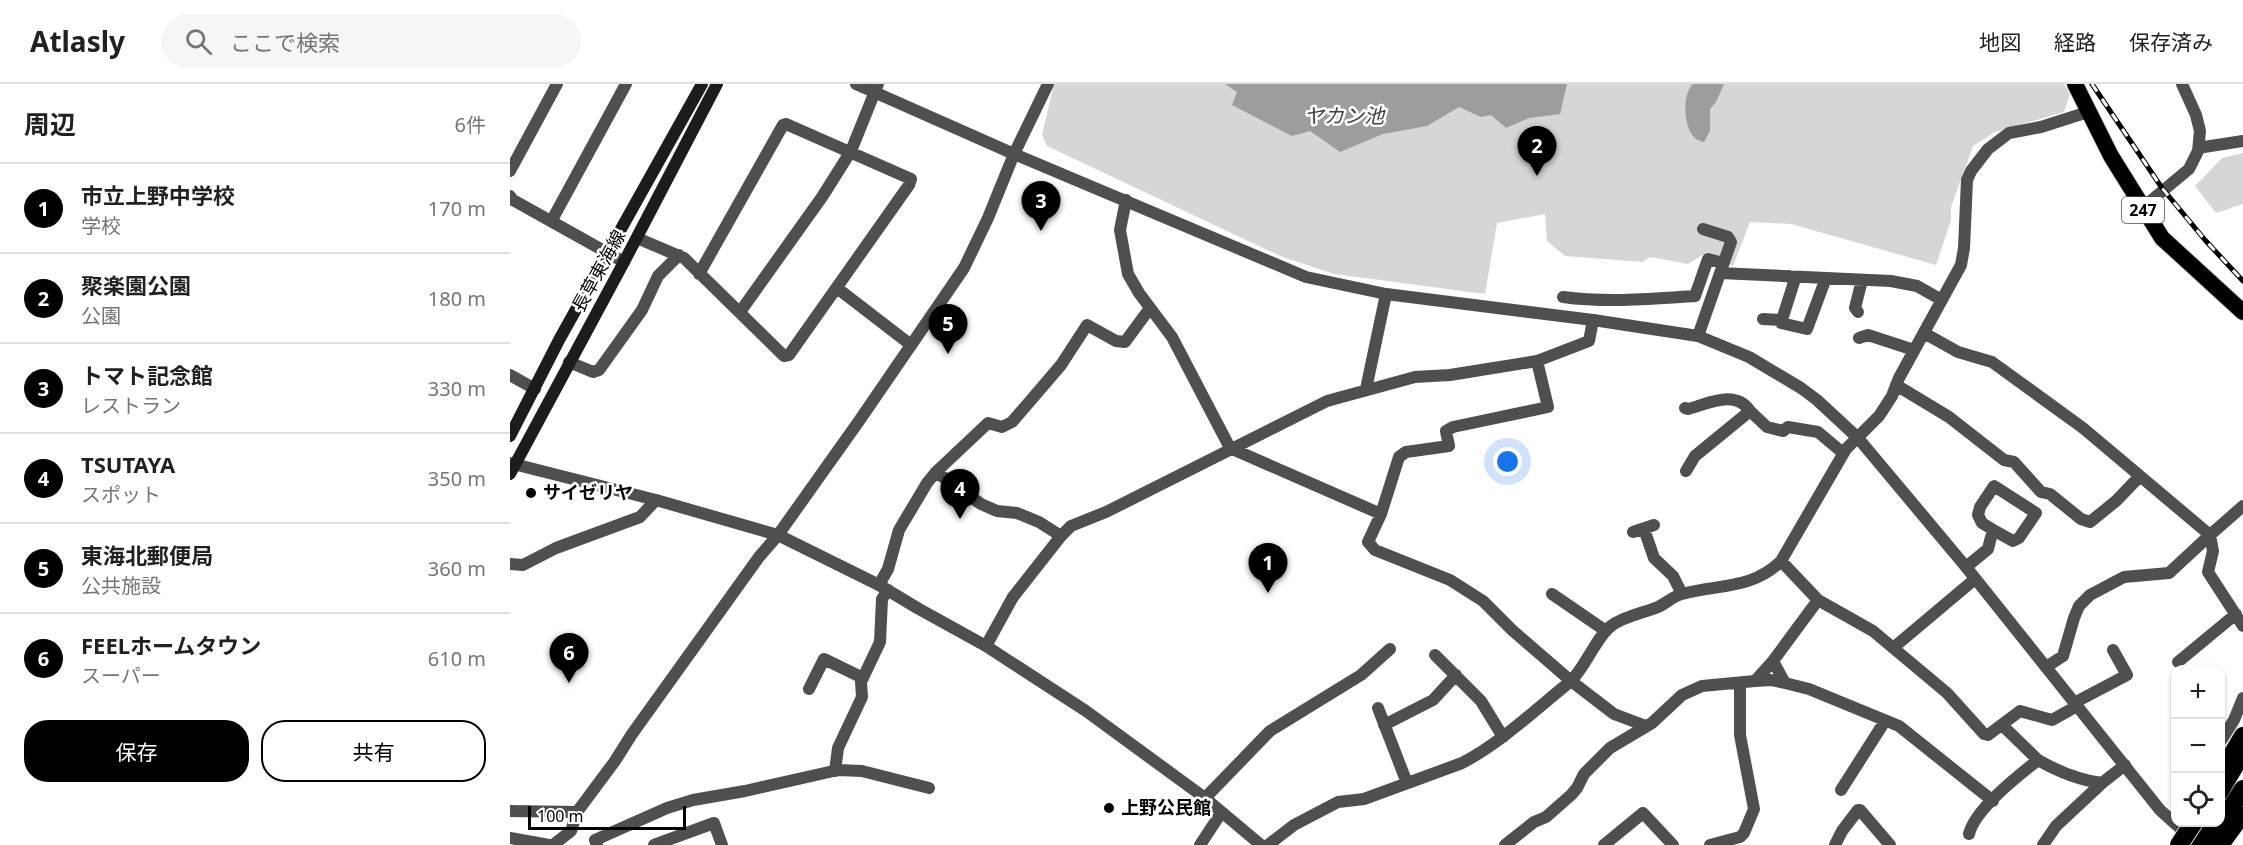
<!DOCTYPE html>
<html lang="ja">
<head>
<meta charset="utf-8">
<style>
  body { margin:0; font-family:"Noto Sans","Noto Sans JP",sans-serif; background:#f6f6f6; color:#202124 }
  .controls { position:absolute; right:18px; bottom:18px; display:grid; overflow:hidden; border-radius:12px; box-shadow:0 2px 4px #0004 }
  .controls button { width:54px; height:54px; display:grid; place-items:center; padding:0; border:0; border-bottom:2px solid #e0e0e0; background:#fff; color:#202124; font:30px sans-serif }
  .scale { position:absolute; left:18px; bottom:15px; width:158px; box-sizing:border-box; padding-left:6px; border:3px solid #000; border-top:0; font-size:16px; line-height:21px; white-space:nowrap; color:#000; -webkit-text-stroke:4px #fff; paint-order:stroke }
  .you { position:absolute; left:998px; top:378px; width:21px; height:21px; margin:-15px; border:4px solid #fff; border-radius:50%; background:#1a73e8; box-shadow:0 0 0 9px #1a73e833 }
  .badge { display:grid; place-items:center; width:39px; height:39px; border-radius:50%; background:#000; color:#fff; font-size:20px; font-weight:700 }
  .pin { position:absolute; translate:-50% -50px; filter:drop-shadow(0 2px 3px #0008) }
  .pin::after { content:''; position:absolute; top:32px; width:21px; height:18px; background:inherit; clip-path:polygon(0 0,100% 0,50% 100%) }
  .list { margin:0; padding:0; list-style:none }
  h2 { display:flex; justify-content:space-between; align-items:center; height:78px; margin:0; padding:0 24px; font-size:26px }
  h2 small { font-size:20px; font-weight:400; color:#757577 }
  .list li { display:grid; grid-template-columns:39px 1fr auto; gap:18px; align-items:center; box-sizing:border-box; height:90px; padding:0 24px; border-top:2px solid #e0e0e0 }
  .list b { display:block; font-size:22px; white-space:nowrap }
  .list p { margin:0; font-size:20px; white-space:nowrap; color:#757577 }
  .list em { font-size:20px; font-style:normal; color:#757577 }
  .actions { display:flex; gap:12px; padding:18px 24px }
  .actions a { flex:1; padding:14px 0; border:2px solid #000; border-radius:24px; text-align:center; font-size:21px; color:#000 }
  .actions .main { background:#000; color:#fff }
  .icon { flex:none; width:33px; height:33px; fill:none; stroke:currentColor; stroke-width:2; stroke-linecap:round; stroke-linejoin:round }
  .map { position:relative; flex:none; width:1733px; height:761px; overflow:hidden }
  header { display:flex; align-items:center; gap:36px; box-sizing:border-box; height:84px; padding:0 30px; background:#fff; border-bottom:2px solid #e0e0e0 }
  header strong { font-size:28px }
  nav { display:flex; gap:33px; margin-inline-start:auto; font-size:21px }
  .search { width:420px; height:54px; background:#f6f6f6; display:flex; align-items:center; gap:15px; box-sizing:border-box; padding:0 21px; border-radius:33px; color:#757577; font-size:22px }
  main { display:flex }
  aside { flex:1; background:#fff }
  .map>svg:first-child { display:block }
  .green { fill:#d6d6d6 }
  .water { fill:#9d9d9d }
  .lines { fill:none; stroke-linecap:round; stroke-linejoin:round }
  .trunk-casing { stroke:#dbdbdb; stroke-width:18 }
  .motorway-casing { stroke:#dbdbdb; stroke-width:20 }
  .minor { stroke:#4f4f4f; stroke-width:12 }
  .tertiary { stroke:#4f4f4f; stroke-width:12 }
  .secondary { stroke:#1c1c1c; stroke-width:12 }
  .trunk { stroke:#000; stroke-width:16 }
  .motorway { stroke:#000; stroke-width:18 }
  .rail-casing { stroke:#000; stroke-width:5 }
  .rail { stroke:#fff; stroke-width:3; stroke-dasharray:9; stroke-linecap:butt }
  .motorway-bridge-casing { stroke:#dbdbdb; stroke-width:20; stroke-linecap:butt }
  .motorway-bridge { stroke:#000; stroke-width:18 }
  .poi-dot { fill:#000; stroke:#fff; stroke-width:2 }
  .labels { text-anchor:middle; stroke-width:5; stroke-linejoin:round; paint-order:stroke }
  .shield { fill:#fff; stroke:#4c4c4c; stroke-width:1.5 }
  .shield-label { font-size:16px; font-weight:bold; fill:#000 }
  .street-label { font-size:18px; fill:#000; stroke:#fff }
  .poi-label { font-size:18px; font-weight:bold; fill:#000; stroke:#fff; text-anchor:start }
  .water-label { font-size:20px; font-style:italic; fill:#3e3e3e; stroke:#fff }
</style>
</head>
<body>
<header>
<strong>Atlasly</strong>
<div class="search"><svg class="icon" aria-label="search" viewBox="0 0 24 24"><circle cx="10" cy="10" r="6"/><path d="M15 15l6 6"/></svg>ここで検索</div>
<nav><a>地図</a><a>経路</a><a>保存済み</a></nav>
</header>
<main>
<aside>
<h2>周辺<small>6件</small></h2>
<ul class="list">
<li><span class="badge">1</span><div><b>市立上野中学校</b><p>学校</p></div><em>170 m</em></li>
<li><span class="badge">2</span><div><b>聚楽園公園</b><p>公園</p></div><em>180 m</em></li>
<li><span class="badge">3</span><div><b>トマト記念館</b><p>レストラン</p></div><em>330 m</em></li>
<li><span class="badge">4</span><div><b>TSUTAYA</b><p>スポット</p></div><em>350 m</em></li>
<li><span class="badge">5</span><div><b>東海北郵便局</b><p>公共施設</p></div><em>360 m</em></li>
<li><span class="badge">6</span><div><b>FEELホームタウン</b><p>スーパー</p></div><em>610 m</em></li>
</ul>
<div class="actions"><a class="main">保存</a><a>共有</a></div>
</aside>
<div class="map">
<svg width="1733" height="761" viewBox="0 0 1733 761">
  <rect width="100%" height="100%" fill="#fff"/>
  <path class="green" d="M 544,0 L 1554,0 L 1560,10 L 1554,28 L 1485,48 L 1463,62 L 1441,123 L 1441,136 L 1426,181 L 1281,140 L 1240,138 L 1223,182 L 1197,168 L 1178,180 L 1140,173 L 1132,178 L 1055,172 L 1037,157 L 1035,130 L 987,139 L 975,210 L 824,190 L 770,172 L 537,62 L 532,51 Z
    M 1733,69 L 1733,120 L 1706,129 L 1685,102 L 1712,74 Z"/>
  <path class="water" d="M 715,0 L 1057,0 L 1050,30 L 1019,34 L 996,44 L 981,31 L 971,33 L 949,23 L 917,42 L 873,50 L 830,68 L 800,47 L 782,52 L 722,21 L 727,8 Z
    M 1183,0 L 1214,0 L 1206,18 L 1200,25 L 1200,47 L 1194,58 C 1193,58 1185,55 1185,54 C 1173,44 1172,10 1183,0 Z"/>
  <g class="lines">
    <g class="trunk-casing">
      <path id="trunk" d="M 1565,0 L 1601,72 L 1652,154 L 1733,228
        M 1710,709 L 1733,670
        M 1681,761 L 1694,738
        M 1711,761 L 1733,731"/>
    </g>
    <g class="motorway-casing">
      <path id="motorway" d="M 1710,691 L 1733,652
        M 1697,761 L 1733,705"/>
    </g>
    <path class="minor" d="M 1689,62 L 1694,63 L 1733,57
      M 0,87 L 47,0
      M 0,112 L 3,116 L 114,178
      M 616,116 L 610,146 L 618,190 L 629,209 L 662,253 L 720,364 L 871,430
      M 1632,124 L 1679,85 L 1688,67 L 1690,47 L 1686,31 L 1672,0
      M 42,136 L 116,0
      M 127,154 L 174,174 L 274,272 L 279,271 L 399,101 L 401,95 L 276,40 L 273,41 L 189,190
      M 1210,189 L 1381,197 L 1407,202 L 1430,215
      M 1279,192 L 1284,198 L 1271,239 L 1297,245 L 1316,194
      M 327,204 L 401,261
      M 1053,213 C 1097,219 1141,215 1185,212 L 1198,175 L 1213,179
      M 230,228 L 312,113 L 341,67 L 368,0
      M 1348,228 L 1345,224 L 1352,196
      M 1253,235 L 1272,236
      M 1414,249 L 1448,268 L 1482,278 L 1573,344 L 1700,451 L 1659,489 L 1614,493 L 1580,511 L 1569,522 L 1564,534 L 1553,572 L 1536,583
      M 1188,252 L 1221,158 L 1218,153 L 1193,145
      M 1349,254 L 1358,251 L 1404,266
      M 1027,277 L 1038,323 L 943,343 L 936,347 L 939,362 L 896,368 L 889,373 L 871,430 L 858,458 L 865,466 L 940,496 L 973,517 L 1002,546 L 1061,597 L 1104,630 L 1136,642
      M 59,278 L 83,288 L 89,286 L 132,226 L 148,192 L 169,171
      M 0,291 L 25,305
      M 1386,301 L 1439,333 L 1494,376 L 1504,378 L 1531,408 L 1540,410 L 1571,435 L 1580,438 L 1606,417 L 1630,392
      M 856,305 L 876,210
      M 1175,324 L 1178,325 C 1198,320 1225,305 1240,327
      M 1176,387 L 1185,372 L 1240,327 L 1257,343 L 1273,347 L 1278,343 L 1308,348 L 1333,369
      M 426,388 L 471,420 L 487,427 L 507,429 L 529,438 L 551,452
      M 1733,422 L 1700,451 L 1703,467 L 1698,488 L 1733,542
      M 1134,445 L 1144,474 L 1163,492 L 1172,510
      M 1123,448 L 1144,441
      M 1271,477 L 1308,516 L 1363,547 L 1437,609 L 1474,650 L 1478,651 L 1510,627 L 1542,636 L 1567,622
      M 0,480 L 13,481 L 46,464 L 130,433 L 146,416
      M 1456,483 L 1478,465 L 1481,453 L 1485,447 L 1472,439 L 1468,431 L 1470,423 L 1484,402 L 1526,429 L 1509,454 L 1503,457 L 1485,447
      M 369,501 L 378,485 L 389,446 L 417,399 L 426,388 L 478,339 L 492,343 L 502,338 L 551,281 L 577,241 L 606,257 L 615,258 L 640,224
      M 1042,510 L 1096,547
      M 476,562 L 503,513 L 551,452 L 561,442 L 596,428 L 817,317 L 905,293 L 940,291 L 1027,277 L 1079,257 L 1083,236
      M 1383,564 L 1465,495
      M 925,571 L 971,617 L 993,653
      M 1263,577 L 1275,599 L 1299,605 L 1389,642 L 1483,717
      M 1668,578 L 1726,530
      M 1245,597 L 1261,596 L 1275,599
      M 299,605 L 314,575 L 353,594
      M 1564,619 L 1617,591 L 1603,566
      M 868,624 L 897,699
      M 874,641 L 923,616 L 946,591
      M 1710,658 L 1724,636 L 1733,614
      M 1528,676 C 1549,688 1568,696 1592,699 L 1615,681
      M 325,687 L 328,664 L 352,613 L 351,598 L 370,558 L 372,515 L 378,506
      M 1331,706 L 1375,637
      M 695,714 L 760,647 L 851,591 L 880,565
      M 0,727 L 67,728
      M 1459,750 C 1465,725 1508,692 1528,676 L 1492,641
      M 0,754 L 39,761
      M 43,761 L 61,747 L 67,728 L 105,677 L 122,650 L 249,473 L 268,451
      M 87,761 L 85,756 L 157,724 L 183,716 L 235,707 L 328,686 L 352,687 L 419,704
      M 144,761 L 204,739 L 212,761
      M 690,761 L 711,729
      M 758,761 L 784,741 L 828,718 L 854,715 L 952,679 C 992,658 1026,625 1061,597 C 1076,582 1087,552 1101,542 C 1114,532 1134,529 1148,523 C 1157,519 1163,512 1172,510 C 1207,500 1242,506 1271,477 L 1336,365 L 1369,332 L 1382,312 L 1389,294 L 1451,181 L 1454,164 L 1457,96 L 1461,87 L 1478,65 L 1499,49 L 1531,43 L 1578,28
      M 995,761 L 1024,738 L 1036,733 L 1061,711 L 1067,704 L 1074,690 L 1100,664 L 1142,639 L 1172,611 L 1192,602 L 1245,597 L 1263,577 L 1308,516
      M 1094,761 L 1133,729 L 1163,761
      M 1200,761 L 1230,753 L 1234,749 L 1244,725 L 1230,651 L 1230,600
      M 1325,761 L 1332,747 L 1348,726 L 1350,726 L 1380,761
      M 1533,761 L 1546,742 L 1592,699"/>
    <path class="tertiary" d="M 346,0 L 504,70 L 796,193 L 876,210 L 1083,236 L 1188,252 L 1239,273 L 1291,304 L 1307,316 L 1348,354 L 1456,483 L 1650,726 L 1680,753
      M 0,379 L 146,416 L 268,451 L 369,501 L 409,525 L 476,562 L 576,627 L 695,714 L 751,761
      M 268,451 L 349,337 L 454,184 L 478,134 L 504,70 L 538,0"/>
    <path class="secondary" d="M 0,352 L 49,256 L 192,0
      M 0,390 L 114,178 L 207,0"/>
    <use href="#trunk" class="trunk"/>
    <use href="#motorway" class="motorway"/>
    <g class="rail-casing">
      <path id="rail" d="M 1582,0 L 1652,104 L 1695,156 L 1733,197"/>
    </g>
    <use href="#rail" class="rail"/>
    <g class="motorway-bridge-casing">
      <path id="motorway-bridge" d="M 1669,761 L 1684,738"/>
    </g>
    <use href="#motorway-bridge" class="motorway-bridge"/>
  </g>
  <g class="poi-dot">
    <circle cx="21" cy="409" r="6"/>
    <circle cx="599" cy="724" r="6"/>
  </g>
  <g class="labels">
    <rect class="shield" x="1612" y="113" width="42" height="26" rx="4.5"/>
    <g class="shield-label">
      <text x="1633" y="132">247</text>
    </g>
    <g class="street-label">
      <text transform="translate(89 187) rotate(-61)" y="6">長草東海線</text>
    </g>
    <g class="poi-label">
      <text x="33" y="415">サイゼリヤ</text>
      <text x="611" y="730">上野公民館</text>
    </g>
    <g class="water-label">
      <text x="834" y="39">ヤカン池</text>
    </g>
  </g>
</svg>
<div class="controls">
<button>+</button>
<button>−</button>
<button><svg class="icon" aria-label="locate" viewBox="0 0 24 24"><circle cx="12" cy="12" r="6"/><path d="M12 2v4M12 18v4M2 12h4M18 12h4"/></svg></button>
</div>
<div class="scale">100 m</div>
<div class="you"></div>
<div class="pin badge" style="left:758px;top:509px">1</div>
<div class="pin badge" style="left:1027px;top:92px">2</div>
<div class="pin badge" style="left:531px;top:147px">3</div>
<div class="pin badge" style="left:450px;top:435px">4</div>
<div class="pin badge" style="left:438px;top:270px">5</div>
<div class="pin badge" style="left:59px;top:599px">6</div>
</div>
</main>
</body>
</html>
